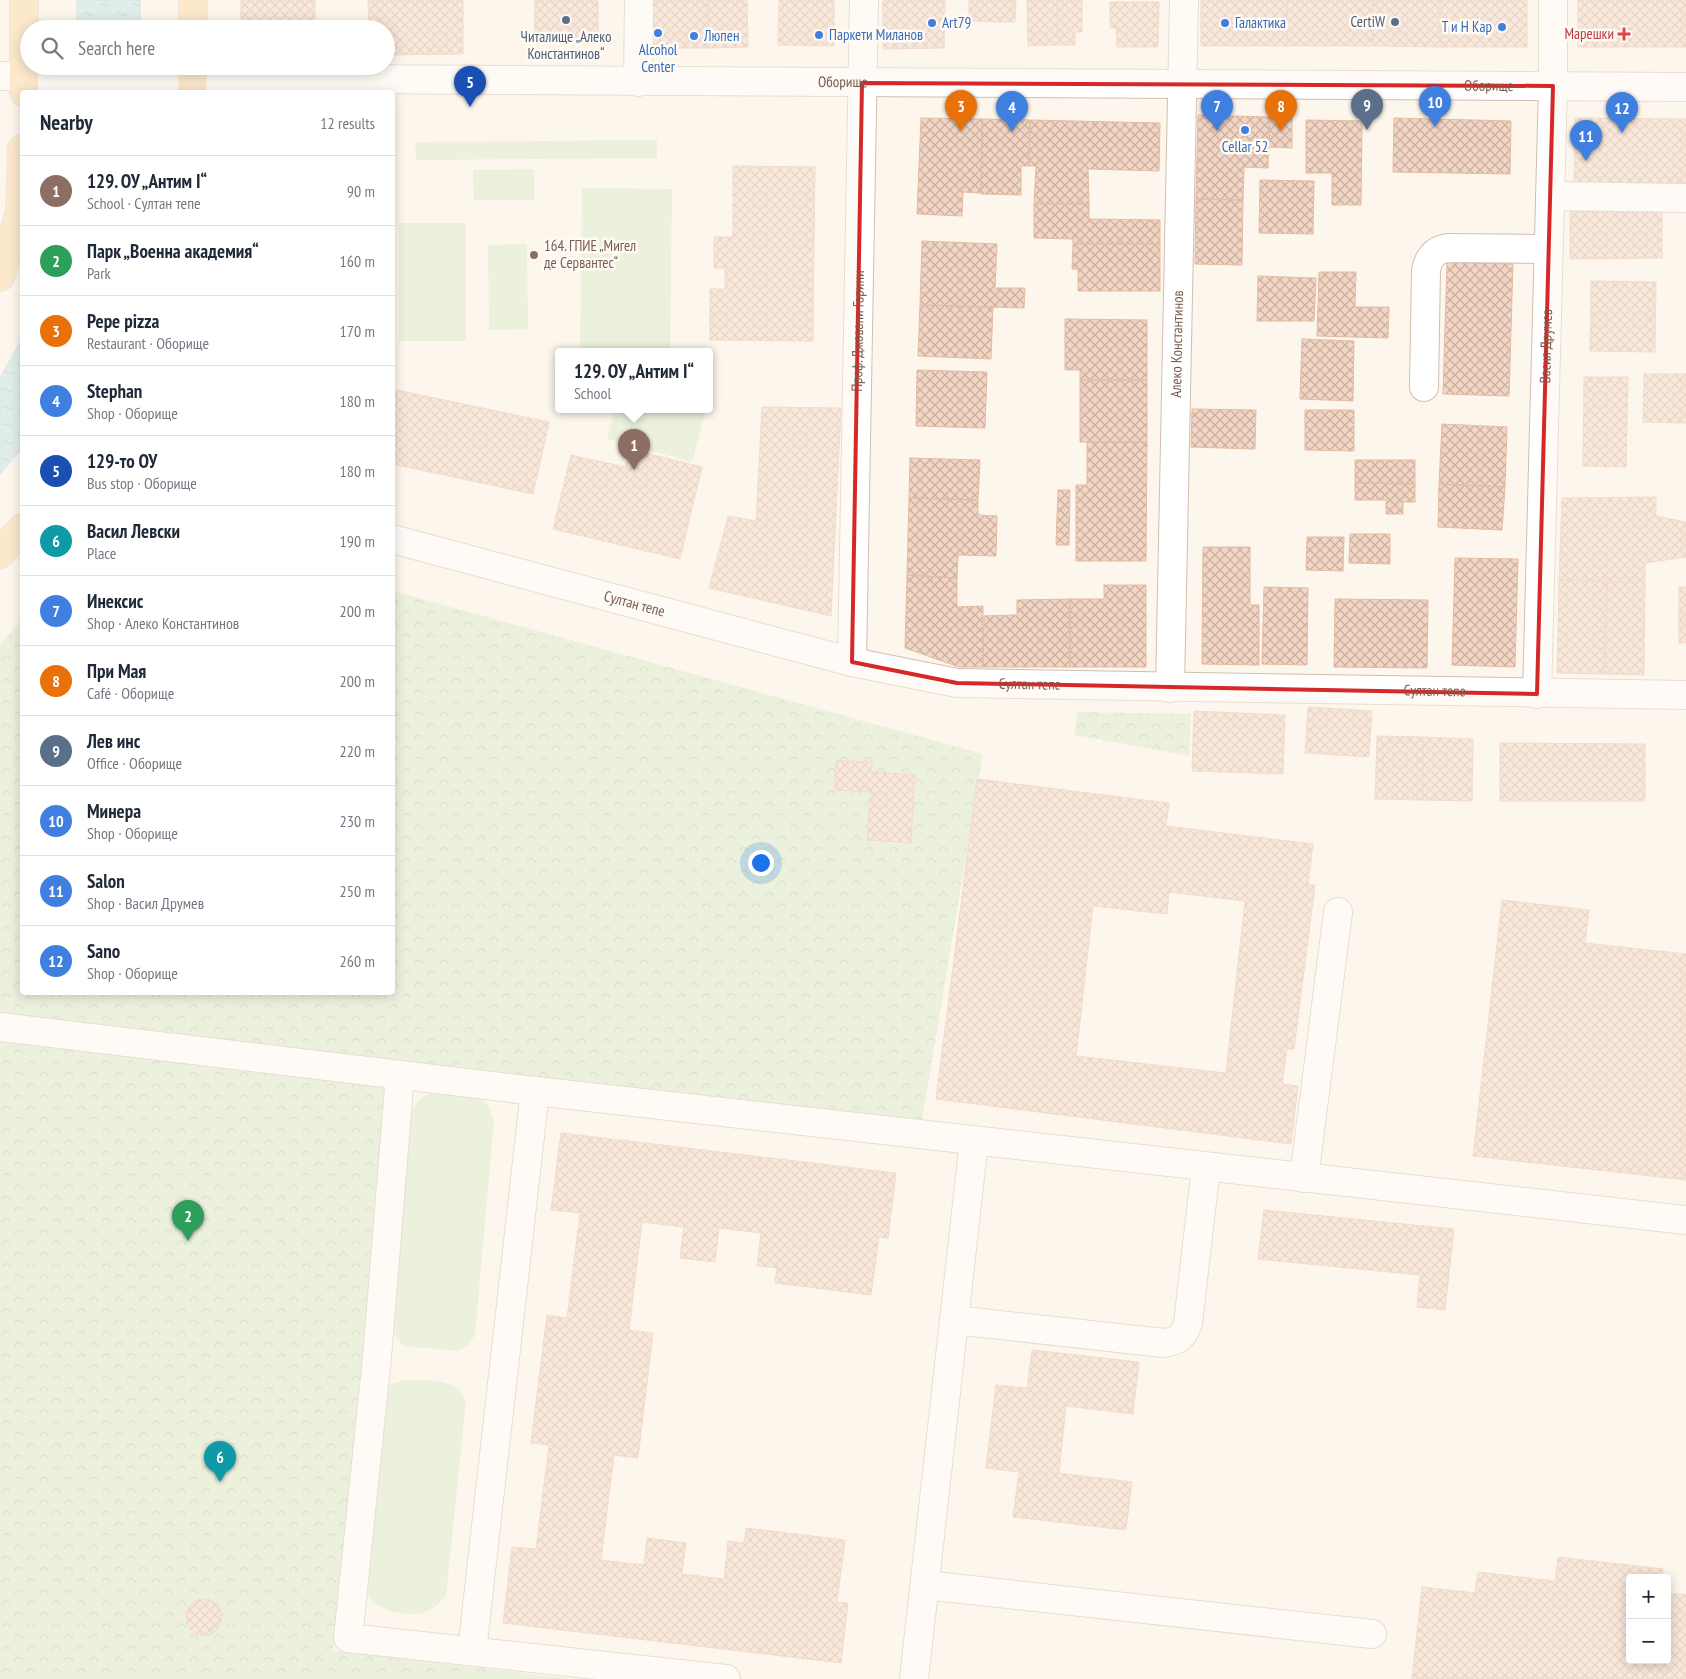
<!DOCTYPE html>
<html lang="en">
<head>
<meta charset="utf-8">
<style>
  body { margin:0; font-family:"PT Sans Narrow",sans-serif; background:#f2f2f3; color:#1f2937 }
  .controls { position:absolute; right:15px; bottom:15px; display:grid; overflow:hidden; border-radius:5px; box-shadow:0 2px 12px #0003 }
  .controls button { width:45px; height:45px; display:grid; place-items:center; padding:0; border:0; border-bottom:1px solid #e0e1e3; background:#fff; color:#1f2937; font:25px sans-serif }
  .you { position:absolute; left:760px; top:862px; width:18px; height:18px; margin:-12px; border:4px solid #fff; border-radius:50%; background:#1a73e8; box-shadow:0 0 0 8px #1a73e833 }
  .badge { display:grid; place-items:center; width:32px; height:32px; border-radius:50%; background:#e76f51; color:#fff; font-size:16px; font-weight:700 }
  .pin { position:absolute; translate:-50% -41px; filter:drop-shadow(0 1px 2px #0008) }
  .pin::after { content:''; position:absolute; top:26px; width:18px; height:15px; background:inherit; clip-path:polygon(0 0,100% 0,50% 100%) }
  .popup { position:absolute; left:555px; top:348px; width:158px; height:65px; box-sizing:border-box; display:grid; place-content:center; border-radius:5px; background:#fff; filter:drop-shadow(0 1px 4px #0005); font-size:16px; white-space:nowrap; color:#747a83 }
  .popup b { font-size:19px; color:#1f2937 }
  .popup::after { content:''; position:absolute; left:50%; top:100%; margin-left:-10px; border:10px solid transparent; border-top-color:#fff }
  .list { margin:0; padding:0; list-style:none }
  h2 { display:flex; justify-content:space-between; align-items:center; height:65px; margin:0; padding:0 20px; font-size:21px }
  h2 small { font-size:16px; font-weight:400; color:#747a83 }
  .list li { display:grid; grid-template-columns:32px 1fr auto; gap:15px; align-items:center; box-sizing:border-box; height:70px; padding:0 20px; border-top:1px solid #e0e1e3 }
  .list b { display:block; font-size:19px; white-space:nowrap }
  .list p { margin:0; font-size:16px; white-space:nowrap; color:#747a83 }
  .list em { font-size:16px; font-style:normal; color:#747a83 }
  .icon { flex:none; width:28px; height:28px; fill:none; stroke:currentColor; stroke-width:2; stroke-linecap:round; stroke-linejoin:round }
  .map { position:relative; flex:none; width:1686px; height:1679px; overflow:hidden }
  .search { position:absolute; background:#fff; box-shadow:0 2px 12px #0003; left:20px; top:20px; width:375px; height:55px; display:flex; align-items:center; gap:12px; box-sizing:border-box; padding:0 18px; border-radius:28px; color:#747a83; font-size:19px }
  .panel { position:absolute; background:#fff; box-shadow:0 2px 12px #0003; left:20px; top:90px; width:375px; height:905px; border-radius:5px }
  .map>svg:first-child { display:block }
  .grass { fill:#d8ecc9 }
  .park { fill:url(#park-crowns) }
  .water { fill:url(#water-ripples); stroke:#a5d3da }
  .building { fill:url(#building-cross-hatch); stroke:#e6bba3; fill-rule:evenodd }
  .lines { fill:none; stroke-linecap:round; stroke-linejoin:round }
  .minor-casing { stroke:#d1beb0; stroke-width:30 }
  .major-casing { stroke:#dad1cd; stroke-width:30 }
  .minor { stroke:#fff; stroke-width:28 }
  .major { stroke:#fbd9a5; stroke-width:28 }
  .minor-bridge-casing { stroke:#d1beb0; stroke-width:30; stroke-linecap:butt }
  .minor-bridge { stroke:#fff; stroke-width:28 }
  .marked { fill:none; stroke:#d62828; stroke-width:4; stroke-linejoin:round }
  .service-dot { fill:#5c6f8a; stroke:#fffaf3; stroke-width:2 }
  .shop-dot { fill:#3f7fe0; stroke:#fffaf3; stroke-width:2 }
  .health-dot { fill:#e0444e; stroke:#fffaf3; stroke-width:2 }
  .education-dot { fill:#8d6e63; stroke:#fffaf3; stroke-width:2 }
  .labels { text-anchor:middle; stroke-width:5; stroke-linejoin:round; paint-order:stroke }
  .service-label { font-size:15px; fill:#4e5e75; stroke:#fffaf3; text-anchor:end }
  .shop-label { font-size:15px; fill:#366cbe; stroke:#fffaf3; text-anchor:start }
  .health-label { font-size:15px; fill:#be3a42; stroke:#fffaf3; text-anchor:end }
  .street-label { font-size:15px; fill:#7a5c4d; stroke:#fffaf3 }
  .education-label { font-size:15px; fill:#785e54; stroke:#fffaf3; text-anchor:start }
</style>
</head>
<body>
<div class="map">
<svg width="1686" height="1679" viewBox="0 0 1686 1679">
  <defs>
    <pattern id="park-crowns" width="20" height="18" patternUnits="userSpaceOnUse" patternTransform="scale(1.25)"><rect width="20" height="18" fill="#d8ecc9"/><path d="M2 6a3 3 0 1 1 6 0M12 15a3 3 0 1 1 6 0" fill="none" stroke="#b4c2a5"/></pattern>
    <pattern id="water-ripples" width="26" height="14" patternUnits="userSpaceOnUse" patternTransform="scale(1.25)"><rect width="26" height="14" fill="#bfe3e8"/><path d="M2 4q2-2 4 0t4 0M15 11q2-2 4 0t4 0" fill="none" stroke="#a0bbbe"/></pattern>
    <pattern id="building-cross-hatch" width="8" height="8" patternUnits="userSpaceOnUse" patternTransform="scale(1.25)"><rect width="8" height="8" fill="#f3d5c3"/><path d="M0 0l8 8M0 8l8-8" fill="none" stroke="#cab0a1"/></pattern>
  </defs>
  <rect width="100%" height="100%" fill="#fdf6ec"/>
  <path class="grass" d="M 657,140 L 657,158 L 416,160 L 415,142 Z
    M 534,169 L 534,200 L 474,200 L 473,170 Z
    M 582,188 L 672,189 L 670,351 L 580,351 Z
    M 399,223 L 466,223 L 466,341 L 399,341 Z
    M 527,244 L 528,329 L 489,330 L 488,245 Z
    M 615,409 L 706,409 L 692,462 L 607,439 Z
    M 433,1090 L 478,1094 L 488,1105 L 494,1121 L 475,1335 L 468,1345 L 458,1351 L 404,1346 L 396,1338 L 390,1324 L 410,1112 L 420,1099 Z
    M 406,1380 C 422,1380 443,1379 457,1388 C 461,1390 464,1397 466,1401 L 446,1596 C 443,1599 439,1604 435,1607 C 417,1619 389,1615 372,1601 C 368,1597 365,1590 362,1585 L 383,1397 L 390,1384 Z"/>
  <path class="park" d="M 393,591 L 983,754 L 921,1127 L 394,1068 L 333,1651 L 574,1679 L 0,1679 L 0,645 L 22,620 L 22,992 L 392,992 Z
    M 1077,712 L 1191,714 L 1189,756 L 1075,735 Z"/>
  <path class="water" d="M 77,0 L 140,0 L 140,29 L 77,29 Z
    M 22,339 L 22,448 L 0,474 L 0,378 Z"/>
  <path class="building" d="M 241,0 L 315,0 L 315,29 L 241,29 Z
    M 368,0 L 463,0 L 463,54 L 386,55 L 386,29 L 369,29 Z
    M 535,0 L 598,0 L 598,41 L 534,41 Z
    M 645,0 L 708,0 L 709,48 L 645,48 Z
    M 708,0 L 747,0 L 748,47 L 709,48 Z
    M 779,0 L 834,0 L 834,46 L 778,45 Z
    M 883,0 L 945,0 L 944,48 L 883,49 Z
    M 969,0 L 1016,0 L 1015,22 L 969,21 Z
    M 1027,0 L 1057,0 L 1058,45 L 1028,46 Z
    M 1057,0 L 1082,0 L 1082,32 L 1075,32 L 1075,45 L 1058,45 Z
    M 1201,0 L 1287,0 L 1287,46 L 1201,46 Z
    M 1287,0 L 1373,0 L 1373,46 L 1287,46 Z
    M 1373,0 L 1440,0 L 1440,47 L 1373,46 Z
    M 1440,0 L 1527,0 L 1527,47 L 1440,47 Z
    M 1578,0 L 1686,0 L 1686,47 L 1578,47 Z
    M 1110,2 L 1159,2 L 1158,47 L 1117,47 L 1116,28 L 1110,28 Z
    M 1198,115 L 1270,117 L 1268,168 L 1244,167 L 1243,200 L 1196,199 Z
    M 1270,117 L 1292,117 L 1292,148 L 1269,147 Z
    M 921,118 L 982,119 L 981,193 L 963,192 L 962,216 L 917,214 Z
    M 1394,118 L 1511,121 L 1510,174 L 1393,172 Z
    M 1575,118 L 1686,119 L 1686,183 L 1574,183 Z
    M 982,119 L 1030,120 L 1029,166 L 1021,166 L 1021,195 L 981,194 Z
    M 1030,120 L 1160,123 L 1159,171 L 1088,169 L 1089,204 L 1034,204 L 1036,166 L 1029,166 Z
    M 1306,120 L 1362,121 L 1361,205 L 1332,205 L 1332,173 L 1306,173 Z
    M 733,166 L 815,167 L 813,341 L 710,340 L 710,289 L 725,289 L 725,268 L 714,268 L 714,237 L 733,237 Z
    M 1260,180 L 1314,181 L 1313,234 L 1259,233 Z
    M 1196,199 L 1243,200 L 1242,265 L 1195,264 Z
    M 1034,204 L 1089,204 L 1089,219 L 1160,220 L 1160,244 L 1073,244 L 1073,239 L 1034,238 Z
    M 1662,209 L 1662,258 L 1570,259 L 1570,210 Z
    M 922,241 L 997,244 L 995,288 L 1025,288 L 1024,308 L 920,305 Z
    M 1073,244 L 1160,244 L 1160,291 L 1078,291 L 1078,269 L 1072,269 Z
    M 1447,262 L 1513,264 L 1509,396 L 1443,394 Z
    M 1319,272 L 1356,272 L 1355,307 L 1389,307 L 1388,338 L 1317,336 Z
    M 1258,276 L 1316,278 L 1314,321 L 1257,321 Z
    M 1591,281 L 1656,282 L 1655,352 L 1590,351 Z
    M 920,305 L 993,307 L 991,359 L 918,356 Z
    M 1065,319 L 1147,320 L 1147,380 L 1080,380 L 1080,370 L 1065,370 Z
    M 1302,339 L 1354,341 L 1353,401 L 1300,399 Z
    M 917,370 L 987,372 L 985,428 L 916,426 Z
    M 1644,374 L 1686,374 L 1686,423 L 1643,422 Z
    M 1584,377 L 1628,377 L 1626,467 L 1583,466 Z
    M 1080,380 L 1147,380 L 1147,442 L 1080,442 Z
    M 392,389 L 549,422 L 533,494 L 392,464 Z
    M 762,407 L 841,408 L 831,616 L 709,588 L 728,516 L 756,521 Z
    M 1192,409 L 1256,410 L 1255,449 L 1191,447 Z
    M 1305,410 L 1354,410 L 1354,451 L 1305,450 Z
    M 1442,424 L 1507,427 L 1505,487 L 1439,484 Z
    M 1087,442 L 1147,442 L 1146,561 L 1076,561 L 1076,485 L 1087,485 Z
    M 630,449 L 702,467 L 680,559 L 553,529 L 571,455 L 625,467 Z
    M 910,458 L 980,460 L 978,500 L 909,498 Z
    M 1355,460 L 1415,460 L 1415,484 L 1355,483 Z
    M 1355,483 L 1415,484 L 1415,502 L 1403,502 L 1403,514 L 1386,514 L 1386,500 L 1355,500 Z
    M 1439,484 L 1505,487 L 1502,530 L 1438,527 Z
    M 1058,490 L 1070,490 L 1069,545 L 1056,545 Z
    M 1656,497 L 1656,516 L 1686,522 L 1686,557 L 1645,563 L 1645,582 L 1559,580 L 1562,498 Z
    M 909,498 L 978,500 L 978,515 L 997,516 L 996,556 L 958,555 L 957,578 L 907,575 Z
    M 1350,534 L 1390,534 L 1390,564 L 1349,563 Z
    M 1307,537 L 1344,537 L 1343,571 L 1306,570 Z
    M 1203,547 L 1250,547 L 1250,605 L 1259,605 L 1259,665 L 1202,664 Z
    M 1455,558 L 1518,559 L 1515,667 L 1452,665 Z
    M 907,575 L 957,578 L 957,607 L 983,606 L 983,667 L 959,667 L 905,648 Z
    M 1559,580 L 1607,582 L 1604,674 L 1557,673 Z
    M 1607,582 L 1645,582 L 1644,675 L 1604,674 Z
    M 1104,585 L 1146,585 L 1146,667 L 1070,667 L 1070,599 L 1104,599 Z
    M 1264,587 L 1308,588 L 1307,665 L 1262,664 Z
    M 1679,587 L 1686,587 L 1686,643 L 1679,643 Z
    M 1070,599 L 1070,667 L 983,667 L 984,616 L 1017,615 L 1017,600 Z
    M 1335,599 L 1428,600 L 1427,668 L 1334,667 Z
    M 1308,707 L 1372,711 L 1369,757 L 1305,753 Z
    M 1194,711 L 1285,715 L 1283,774 L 1192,771 Z
    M 1377,736 L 1423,737 L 1422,800 L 1375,799 Z
    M 1423,737 L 1473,739 L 1472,801 L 1422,800 Z
    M 1500,743 L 1645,744 L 1645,801 L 1500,801 Z
    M 836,760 L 872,762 L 871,772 L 915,775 L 911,843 L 867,840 L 870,792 L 834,790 Z
    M 977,779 L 1169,803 L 1166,826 L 1313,844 L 1308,885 L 1315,885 L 1294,1049 L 1287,1049 L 1282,1084 L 1298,1086 L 1291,1144 L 936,1099 ZM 1169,892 L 1245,901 L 1226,1073 L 1076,1056 L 1093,906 L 1167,914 Z
    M 1502,900 L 1589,910 L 1585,943 L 1686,954 L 1686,1180 L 1473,1156 Z
    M 561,1133 L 896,1173 L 888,1238 L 879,1237 L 871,1295 L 775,1283 L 777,1268 L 757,1266 L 761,1233 L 719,1228 L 715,1262 L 680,1258 L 684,1227 L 642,1222 L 629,1330 L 653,1333 L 638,1458 L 614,1455 L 601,1560 L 644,1565 L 647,1538 L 686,1543 L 682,1574 L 724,1579 L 728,1541 L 744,1543 L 746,1528 L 845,1540 L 837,1602 L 848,1603 L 841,1663 L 503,1623 L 512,1547 L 536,1549 L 549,1445 L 531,1443 L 547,1315 L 567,1318 L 580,1213 L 551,1210 Z
    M 1264,1210 L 1454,1229 L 1445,1310 L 1417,1307 L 1420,1275 L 1258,1259 Z
    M 1032,1350 L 1139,1362 L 1133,1414 L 1066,1406 L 1059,1473 L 1132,1482 L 1126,1530 L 1013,1517 L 1019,1472 L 986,1468 L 996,1385 L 1027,1388 Z
    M 1558,1557 L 1663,1569 L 1662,1578 L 1630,1578 L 1630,1660 L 1667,1660 L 1667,1593 L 1686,1595 L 1686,1679 L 1412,1679 L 1422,1587 L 1475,1593 L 1478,1572 L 1555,1581 Z
    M186 1617a18 18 0 1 1 36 0a18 18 0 1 1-36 0Z"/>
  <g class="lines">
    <g class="minor-casing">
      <g id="minor">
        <path d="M 0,76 L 66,77"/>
        <path id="s1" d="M 151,78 L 1686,87"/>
        <path d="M 638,82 L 639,0"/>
        <path d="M 1550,196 L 1686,198"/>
        <path d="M 1424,387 L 1426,270 C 1429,256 1435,250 1448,248 L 1548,249"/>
        <path id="s2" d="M 392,539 L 852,662 L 957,683 L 1686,695"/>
        <path id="s3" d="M 852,662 L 864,0"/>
        <path id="s4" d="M 1170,688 L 1184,0"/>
        <path id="s5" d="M 1537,694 L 1553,86 L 1553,0"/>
        <path d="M 0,1027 L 535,1091 L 1686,1220"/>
        <path d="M 400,1075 L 377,1357 L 348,1638 L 726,1679"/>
        <path d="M 1304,1178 L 1338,912"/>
        <path d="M 954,1320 L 1164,1343 C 1177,1341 1184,1337 1188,1323 L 1206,1167"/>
        <path d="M 925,1585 L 1372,1634"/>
        <path d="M 472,1651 L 535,1091"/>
        <path d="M 914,1679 L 974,1141"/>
      </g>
    </g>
    <g class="major-casing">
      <path id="major" d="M 24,0 L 24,92
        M 193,29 L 193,0
        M 192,92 L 193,66
        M 0,277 L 20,213 L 22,149
        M 0,554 L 22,528"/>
    </g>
    <use href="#minor" class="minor"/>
    <use href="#major" class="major"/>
    <g class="minor-bridge-casing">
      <path id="minor-bridge" d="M 66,77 L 151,78"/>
    </g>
    <use href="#minor-bridge" class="minor-bridge"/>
  </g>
  <path d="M0 0H1686V1679H0ZM 862,83 L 1553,86 L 1537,694 L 957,683 L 852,662 Z" fill="#fdf6ec" fill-opacity=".55" fill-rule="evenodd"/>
  <path class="marked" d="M 862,83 L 1553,86 L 1537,694 L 957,683 L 852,662 Z"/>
  <g class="service-dot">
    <circle cx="566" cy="20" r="5"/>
    <circle cx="1395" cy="22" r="5"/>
  </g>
  <g class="shop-dot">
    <circle cx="932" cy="23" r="5"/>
    <circle cx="1225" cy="23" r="5"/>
    <circle cx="1502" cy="27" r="5"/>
    <circle cx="658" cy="33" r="5"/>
    <circle cx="819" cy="35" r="5"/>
    <circle cx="694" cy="36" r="5"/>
    <circle cx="1245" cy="130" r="5"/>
  </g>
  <path class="health-dot" d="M1621.5 26.5h5v5h5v5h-5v5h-5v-5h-5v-5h5z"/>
  <circle class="education-dot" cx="534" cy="255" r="5"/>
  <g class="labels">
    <g class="service-label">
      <text x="1385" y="27">CertiW</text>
      <text x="566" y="42" text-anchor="middle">Читалище „Алеко<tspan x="566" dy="17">Константинов“</tspan></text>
    </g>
    <g class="shop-label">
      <text x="942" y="28">Art79</text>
      <text x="1235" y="28">Галактика</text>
      <text x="1492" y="32" text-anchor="end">Т и Н Кар</text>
      <text x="829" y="40">Паркети Миланов</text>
      <text x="704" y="41">Люпен</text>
      <text x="658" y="55" text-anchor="middle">Alcohol<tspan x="658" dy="17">Center</tspan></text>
      <text x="1245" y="152" text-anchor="middle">Cellar 52</text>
    </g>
    <g class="health-label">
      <text x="1614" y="39">Марешки</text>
    </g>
    <g class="street-label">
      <text dy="5" stroke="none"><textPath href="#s1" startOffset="692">Оборище</textPath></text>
      <text dy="5" stroke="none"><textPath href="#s1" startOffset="1338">Оборище</textPath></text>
      <text dy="5" stroke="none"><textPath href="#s3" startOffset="331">Проф. Джовани Горини</textPath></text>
      <text dy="5" stroke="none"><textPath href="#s4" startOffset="344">Алеко Константинов</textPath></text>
      <text dy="5" stroke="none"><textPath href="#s5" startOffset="348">Васил Друмев</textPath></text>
      <text dy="5" stroke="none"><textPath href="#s2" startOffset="251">Султан тепе</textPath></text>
      <text dy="5" stroke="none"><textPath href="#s2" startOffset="656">Султан тепе</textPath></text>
      <text dy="5" stroke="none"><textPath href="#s2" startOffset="1061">Султан тепе</textPath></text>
    </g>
    <g class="education-label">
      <text x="544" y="251">164. ГПИЕ „Мигел<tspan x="544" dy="17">де Сервантес“</tspan></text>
    </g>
  </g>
</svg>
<div class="controls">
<button>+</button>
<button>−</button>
</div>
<div class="you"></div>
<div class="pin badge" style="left:634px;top:470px;background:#8d6e63">1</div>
<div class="popup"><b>129. ОУ „Антим I“</b>School</div>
<div class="pin badge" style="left:188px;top:1241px;background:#2e9e5b">2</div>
<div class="pin badge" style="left:961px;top:131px;background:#e8710a">3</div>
<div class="pin badge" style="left:1012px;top:132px;background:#3f7fe0">4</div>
<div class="pin badge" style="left:470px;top:107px;background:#1a4fb4">5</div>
<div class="pin badge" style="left:220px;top:1482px;background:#0f9aa8">6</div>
<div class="pin badge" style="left:1217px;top:131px;background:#3f7fe0">7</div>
<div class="pin badge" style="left:1281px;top:131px;background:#e8710a">8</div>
<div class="pin badge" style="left:1367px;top:130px;background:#5c6f8a">9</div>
<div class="pin badge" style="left:1435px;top:127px;background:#3f7fe0">10</div>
<div class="pin badge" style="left:1586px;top:161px;background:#3f7fe0">11</div>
<div class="pin badge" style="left:1622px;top:133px;background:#3f7fe0">12</div>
<div class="search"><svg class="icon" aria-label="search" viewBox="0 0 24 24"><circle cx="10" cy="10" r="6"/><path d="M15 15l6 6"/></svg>Search here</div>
<section class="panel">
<h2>Nearby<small>12 results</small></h2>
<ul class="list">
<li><span class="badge" style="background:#8d6e63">1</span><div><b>129. ОУ „Антим I“</b><p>School · Султан тепе</p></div><em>90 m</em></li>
<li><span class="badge" style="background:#2e9e5b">2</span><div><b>Парк „Военна академия“</b><p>Park</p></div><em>160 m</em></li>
<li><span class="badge" style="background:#e8710a">3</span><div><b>Pepe pizza</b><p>Restaurant · Оборище</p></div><em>170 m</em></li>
<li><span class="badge" style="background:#3f7fe0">4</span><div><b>Stephan</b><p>Shop · Оборище</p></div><em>180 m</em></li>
<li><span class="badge" style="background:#1a4fb4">5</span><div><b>129-то ОУ</b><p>Bus stop · Оборище</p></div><em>180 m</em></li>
<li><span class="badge" style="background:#0f9aa8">6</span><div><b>Васил Левски</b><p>Place</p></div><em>190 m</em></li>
<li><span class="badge" style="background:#3f7fe0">7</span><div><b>Инексис</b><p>Shop · Алеко Константинов</p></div><em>200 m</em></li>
<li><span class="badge" style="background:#e8710a">8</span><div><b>При Мая</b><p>Café · Оборище</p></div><em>200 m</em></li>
<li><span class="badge" style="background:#5c6f8a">9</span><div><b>Лев инс</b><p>Office · Оборище</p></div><em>220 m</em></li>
<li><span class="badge" style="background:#3f7fe0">10</span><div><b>Минера</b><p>Shop · Оборище</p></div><em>230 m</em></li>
<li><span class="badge" style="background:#3f7fe0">11</span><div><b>Salon</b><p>Shop · Васил Друмев</p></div><em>250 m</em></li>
<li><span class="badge" style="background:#3f7fe0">12</span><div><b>Sano</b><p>Shop · Оборище</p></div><em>260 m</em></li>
</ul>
</section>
</div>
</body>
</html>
